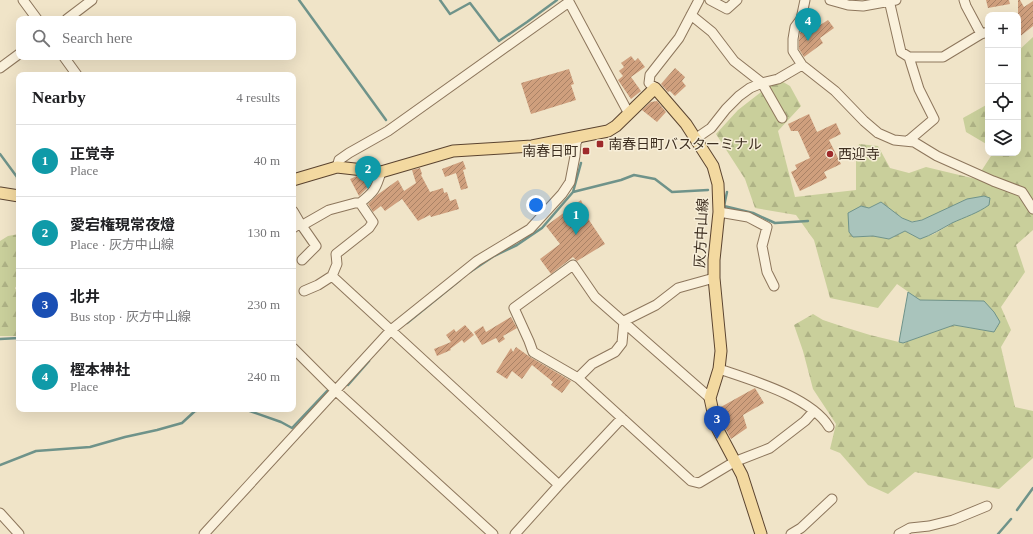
<!DOCTYPE html>
<html lang="en">
<head>
<meta charset="utf-8">
<style>
  body { margin:0; font-family:"Times New Roman","Noto Sans JP",serif; background:#f2f2f2; color:#202124 }
  .controls { position:absolute; right:12px; top:12px; display:grid; overflow:hidden; border-radius:8px; box-shadow:0 4px 16px #0002 }
  .controls button { width:36px; height:36px; display:grid; place-items:center; padding:0; border:0; border-bottom:1px solid #e0e0e0; background:#fff; color:#202124; font:20px sans-serif }
  .you { position:absolute; left:536px; top:205px; width:14px; height:14px; margin:-10px; border:3px solid #fff; border-radius:50%; background:#1a73e8; box-shadow:0 0 0 6px #1a73e833 }
  .badge { display:grid; place-items:center; width:26px; height:26px; border-radius:50%; background:#ea580c; color:#fff; font-size:13px; font-weight:700 }
  .pin { position:absolute; translate:-50% -33px; filter:drop-shadow(0 1px 2px #0008) }
  .pin::after { content:''; position:absolute; top:21px; width:14px; height:12px; background:inherit; clip-path:polygon(0 0,100% 0,50% 100%) }
  .list { margin:0; padding:0; list-style:none }
  h2 { display:flex; justify-content:space-between; align-items:center; height:52px; margin:0; padding:0 16px; font-size:17px }
  h2 small { font-size:13px; font-weight:400; color:#757577 }
  .list li { display:grid; grid-template-columns:26px 1fr auto; gap:12px; align-items:center; box-sizing:border-box; height:72px; padding:0 16px; border-top:1px solid #e0e0e0 }
  .list b { display:block; font-size:15px; white-space:nowrap }
  .list p { margin:0; font-size:13px; white-space:nowrap; color:#757577 }
  .list em { font-size:13px; font-style:normal; color:#757577 }
  .icon { flex:none; width:22px; height:22px; fill:none; stroke:currentColor; stroke-width:2; stroke-linecap:round; stroke-linejoin:round }
  .map { position:relative; flex:none; width:1033px; height:534px; overflow:hidden }
  .search { position:absolute; background:#fff; box-shadow:0 4px 16px #0002; left:16px; top:16px; width:280px; height:44px; display:flex; align-items:center; gap:10px; box-sizing:border-box; padding:0 14px; border-radius:8px; color:#757577; font-size:15px }
  .panel { position:absolute; background:#fff; box-shadow:0 4px 16px #0002; left:16px; top:72px; width:280px; height:340px; border-radius:8px }
  .map>svg:first-child { display:block }
  .forest { fill:url(#forest-firs); fill-rule:evenodd }
  .water { fill:#a9c4bc; stroke:#6f938a }
  .lines { fill:none; stroke-linecap:round; stroke-linejoin:round }
  .stream { stroke:#6f938a; stroke-width:2.5 }
  .building { fill:url(#building-hatch) }
  .minor-casing { stroke:#8d765c; stroke-width:11 }
  .major-casing { stroke:#5b4430; stroke-width:13 }
  .minor { stroke:#faf1dc; stroke-width:9 }
  .major { stroke:#f3d9a0; stroke-width:11 }
  .poi-dot { fill:#9e2a2b; stroke:#f7eed8; stroke-width:1.5 }
  .labels { text-anchor:middle; stroke-width:3; stroke-linejoin:round; paint-order:stroke }
  .poi-label { font-size:14px; fill:#3d2e20; stroke:#f7eed8; text-anchor:start }
  .street-label { font-size:14px; fill:#3d2e20; stroke:#f7eed8 }
</style>
</head>
<body>
<div class="map">
<svg width="1033" height="534" viewBox="0 0 1033 534">
  <defs>
    <pattern id="forest-firs" width="22" height="20" patternUnits="userSpaceOnUse"><rect width="22" height="20" fill="#c9cf9b"/><path d="M5 1l3.5 6h-7zM16 11l3.5 6h-7z" fill="#aeb285"/></pattern>
    <pattern id="building-hatch" width="6" height="6" patternUnits="userSpaceOnUse"><rect width="6" height="6" fill="#cf9f7d"/><path d="M-1 1l2-2M0 6l6-6M5 7l2-2" fill="none" stroke="#a98266"/></pattern>
  </defs>
  <rect width="100%" height="100%" fill="#f0e4c8"/>
  <path class="forest" d="M 1033,37 L 1033,230 L 1016,245 L 1025,272 L 1001,307 L 1011,330 L 1001,347 L 1015,407 L 1033,411 L 1033,458 L 999,489 L 915,472 L 888,494 L 868,485 L 840,453 L 830,449 L 836,424 L 813,389 L 803,351 L 794,325 L 813,314 L 823,320 L 844,327 L 870,335 L 903,343 L 954,325 L 994,332 L 984,302 L 920,300 L 897,284 L 878,308 L 830,298 L 814,240 L 796,215 L 755,208 L 745,179 L 716,134 L 738,110 L 778,79 L 790,86 L 801,106 L 778,131 L 795,197 L 856,190 L 856,159 L 859,144 L 878,146 L 890,168 L 909,173 L 926,167 L 976,179 L 993,153 L 1018,153 L 1018,51 ZM 967,199 L 951,224 L 934,234 L 920,239 L 905,231 L 889,239 L 873,236 L 853,237 L 861,206 L 869,208 L 881,202 C 890,209 899,218 910,221 C 921,224 956,204 967,199 Z
    M 988,104 L 988,145 L 966,132 L 963,118 Z
    M 19,234 L 19,283 L 15,288 L 19,295 L 19,336 L 0,336 L 0,241 L 8,236 Z"/>
  <path class="water" d="M 984,196 L 990,198 L 989,205 C 978,213 965,217 952,223 C 941,229 932,235 920,239 L 905,231 L 889,239 L 873,236 L 853,237 L 849,232 L 848,213 L 861,206 L 869,208 L 881,202 L 902,218 L 912,222 L 922,220 L 967,199 Z
    M 908,292 L 920,300 L 984,301 L 994,312 L 1000,322 L 994,332 L 954,325 L 903,343 L 899,342 Z"/>
  <g class="lines">
    <path class="stream" d="M 299,0 L 386,120
      M 440,0 L 450,14 L 470,3 L 499,41 L 527,22 L 557,0
      M 0,154 L 17,177 L 18,191
      M 573,192 L 621,180 L 634,175 L 655,179 L 672,192 L 708,190
      M 727,192 L 724,206 L 753,213 L 775,223 L 808,221
      M 470,272 L 494,256 L 517,245 L 542,228 L 573,192 L 581,163
      M 407,323 L 460,280
      M 0,339 L 19,338
      M 348,385 L 369,361
      M 244,409 L 281,422 L 292,428 L 327,391
      M 0,465 L 36,451 L 90,447 L 125,437 L 157,430 L 182,423 L 195,411 L 217,409
      M 1017,510 L 1033,488
      M 998,534 L 1011,519"/>
  </g>
  <path class="building" d="M 986,0 L 1009,0 L 1010,4 L 988,8 Z
    M 1018,0 L 1020,0 L 1024,7 L 1033,1 L 1033,26 L 1018,38 Z
    M 807,20 L 814,29 L 828,20 L 834,28 L 820,38 L 823,43 L 804,57 L 799,49 L 799,40 L 801,29 Z
    M 631,56 L 635,61 L 638,58 L 645,67 L 631,77 L 641,91 L 631,99 L 618,80 L 623,76 L 619,71 L 624,67 L 621,63 Z
    M 675,68 L 685,77 L 682,81 L 686,86 L 675,96 L 670,91 L 668,92 L 661,84 Z
    M 569,69 L 574,84 L 571,85 L 576,100 L 531,114 L 521,83 Z
    M 657,101 L 666,112 L 657,122 L 642,110 L 651,102 Z
    M 809,114 L 817,132 L 836,123 L 841,134 L 829,140 L 841,164 L 824,172 L 827,178 L 800,191 L 791,172 L 797,169 L 795,165 L 810,158 L 798,131 L 791,131 L 788,124 Z
    M 463,161 L 466,169 L 463,170 L 468,188 L 461,190 L 456,173 L 445,177 L 442,169 Z
    M 420,168 L 422,174 L 421,175 L 430,192 L 443,188 L 444,193 L 447,192 L 450,201 L 456,199 L 459,209 L 431,217 L 430,215 L 418,221 L 402,199 L 385,211 L 381,206 L 373,212 L 368,204 L 377,195 L 398,180 L 404,191 L 416,183 L 412,170 Z
    M 357,176 L 360,179 L 366,177 L 370,185 L 359,196 L 350,179 Z
    M 581,200 L 589,220 L 605,244 L 577,261 L 573,257 L 551,274 L 540,259 L 560,244 L 546,226 Z
    M 511,317 L 517,328 L 503,336 L 505,339 L 499,343 L 496,338 L 482,345 L 474,332 L 483,326 L 486,332 Z
    M 465,325 L 474,335 L 464,343 L 462,340 L 450,349 L 451,350 L 437,356 L 434,349 L 451,342 L 446,335 L 454,329 L 456,332 Z
    M 516,347 L 530,357 L 571,381 L 562,393 L 551,385 L 553,382 L 532,365 L 522,379 L 512,371 L 507,379 L 496,372 L 511,348 L 513,352 Z
    M 755,388 L 764,403 L 743,415 L 747,428 L 731,439 L 723,424 L 719,408 Z"/>
  <g class="lines">
    <g class="minor-casing">
      <path id="minor" d="M 23,0 L 37,19
        M 568,0 L 629,114
        M 710,0 L 727,9 L 737,0
        M 805,0 L 801,19 L 795,27 L 793,39 L 793,51 L 802,65 L 835,91 L 864,121 L 878,133 L 894,140 L 914,142 L 937,156 L 993,181 L 1022,192 L 1033,209
        M 830,0 L 848,5 L 863,6 L 896,0
        M 889,0 L 901,52 L 909,57 L 943,57 L 981,34 L 988,32
        M 964,0 L 966,6 L 981,34
        M 691,15 L 712,32 L 734,61 L 762,83 L 782,118
        M 67,19 L 92,0
        M 64,57 L 77,75
        M 0,68 L 19,54
        M 655,88 L 649,83 L 650,75 L 679,38 L 699,0
        M 695,139 L 711,128 L 726,109 L 739,96 L 750,88 L 762,83 L 778,79 L 802,65
        M 908,141 L 934,119 L 919,89 L 909,57
        M 337,167 L 339,160 L 349,153 L 388,131 L 569,2
        M 381,172 C 376,189 374,192 360,203 L 373,222 L 369,228 L 336,254 L 337,264 L 332,276 L 559,485
        M 293,211 L 300,223 L 293,228
        M 719,212 L 748,217 L 767,227 L 762,246 L 767,272 L 774,286
        M 300,223 L 316,246 L 302,260
        M 301,226 L 329,210 L 355,203 L 360,203
        M 304,291 L 318,285 L 332,276
        M 624,321 L 656,305 L 678,288 L 714,278
        M 293,348 L 335,390 L 493,534
        M 719,369 C 751,380 811,397 829,427
        M 578,378 L 592,364 L 615,352 L 622,343 L 624,321
        M 710,398 L 595,297 L 573,265 L 514,308 L 529,341 L 533,352 L 578,378 L 691,481 L 699,483 L 734,462 L 770,448 L 805,421 L 814,411
        M 0,513 L 19,534
        M 204,534 L 391,330 L 477,261 L 530,229 L 562,194 L 570,182 L 575,156 L 576,143 L 579,137
        M 515,534 L 559,485 L 622,418
        M 791,534 L 801,528 L 832,499
        M 899,534 L 910,528 L 929,526 L 953,520 L 987,506"/>
    </g>
    <g class="major-casing">
      <path id="major" d="M 293,180 L 337,167 L 381,172 L 453,151 L 532,146 L 608,131 L 616,126 L 655,88 L 686,124 L 713,166 L 718,184 L 719,212 L 714,260 L 714,278 L 721,351 L 719,369 L 710,398 L 716,426 L 742,475 L 761,534
        M 0,193 L 19,196"/>
    </g>
    <use href="#minor" class="minor"/>
    <use href="#major" class="major"/>
  </g>
  <g class="poi-dot">
    <rect x="596" y="140" width="8" height="8" rx="2"/>
    <rect x="582" y="147" width="8" height="8" rx="2"/>
    <circle cx="830" cy="154" r="4"/>
  </g>
  <g class="labels">
    <g class="poi-label">
      <text x="608" y="149">南春日町バスターミナル</text>
      <text x="578" y="156" text-anchor="end">南春日町</text>
      <text x="838" y="159">西迎寺</text>
    </g>
    <g class="street-label">
      <text transform="translate(701 233) rotate(-87)" y="5">灰方中山線</text>
    </g>
  </g>
</svg>
<div class="controls">
<button>+</button>
<button>−</button>
<button><svg class="icon" aria-label="locate" viewBox="0 0 24 24"><circle cx="12" cy="12" r="6"/><path d="M12 2v4M12 18v4M2 12h4M18 12h4"/></svg></button>
<button><svg class="icon" aria-label="layers" viewBox="0 0 24 24"><path d="M12 4l9 5-9 5-9-5zM3 14l9 5 9-5"/></svg></button>
</div>
<div class="you"></div>
<div class="pin badge" style="left:576px;top:235px;background:#0f9aa8">1</div>
<div class="pin badge" style="left:368px;top:189px;background:#0f9aa8">2</div>
<div class="pin badge" style="left:717px;top:439px;background:#1a4fb4">3</div>
<div class="pin badge" style="left:808px;top:41px;background:#0f9aa8">4</div>
<div class="search"><svg class="icon" aria-label="search" viewBox="0 0 24 24"><circle cx="10" cy="10" r="6"/><path d="M15 15l6 6"/></svg>Search here</div>
<section class="panel">
<h2>Nearby<small>4 results</small></h2>
<ul class="list">
<li><span class="badge" style="background:#0f9aa8">1</span><div><b>正覚寺</b><p>Place</p></div><em>40 m</em></li>
<li><span class="badge" style="background:#0f9aa8">2</span><div><b>愛宕権現常夜燈</b><p>Place · 灰方中山線</p></div><em>130 m</em></li>
<li><span class="badge" style="background:#1a4fb4">3</span><div><b>北井</b><p>Bus stop · 灰方中山線</p></div><em>230 m</em></li>
<li><span class="badge" style="background:#0f9aa8">4</span><div><b>樫本神社</b><p>Place</p></div><em>240 m</em></li>
</ul>
</section>
</div>
</body>
</html>
